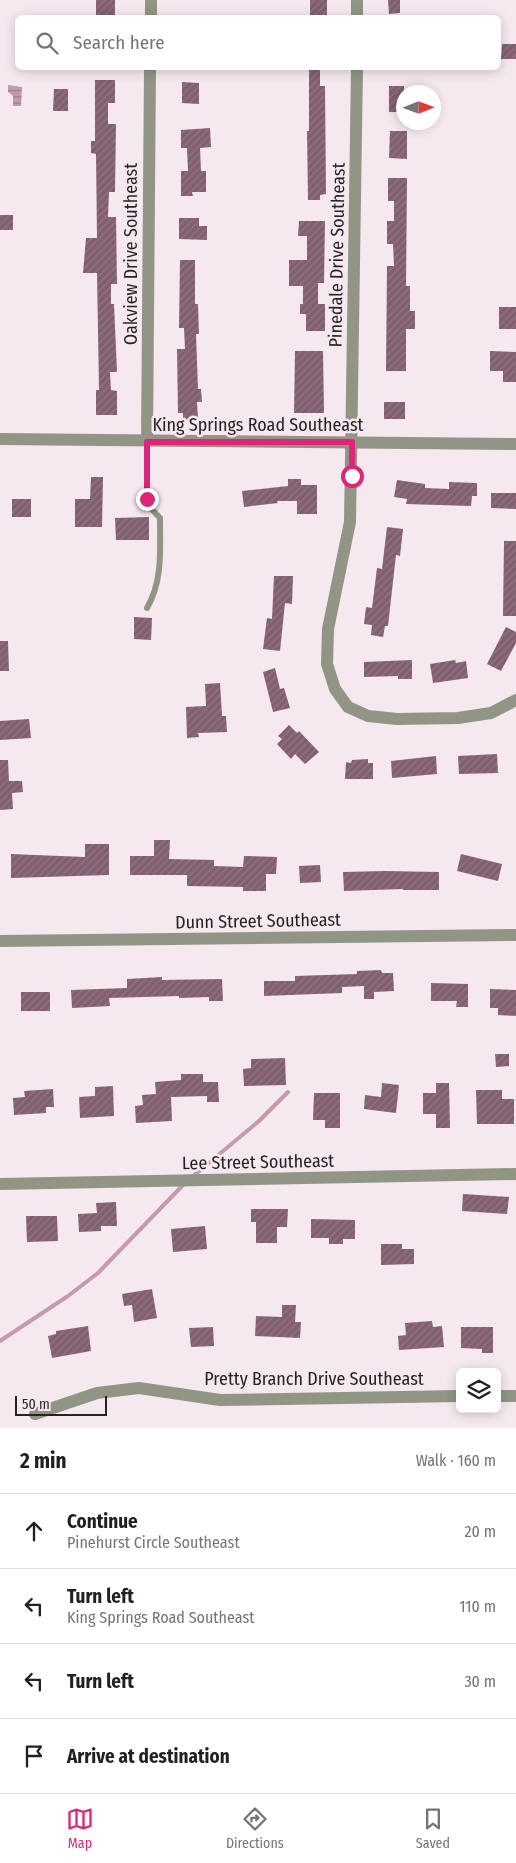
<!DOCTYPE html>
<html lang="en">
<head>
<meta charset="utf-8">
<style>
  body { margin:0; font-family:"Fira Sans Condensed",sans-serif; background:#f2f2f2; color:#202124 }
  .controls { position:absolute; right:15px; bottom:15px; display:grid; overflow:hidden; border-radius:8px; box-shadow:0 2px 12px #0003 }
  .controls button { width:45px; height:45px; display:grid; place-items:center; padding:0; border:0; border-bottom:1px solid #e0e0e0; background:#fff; color:#202124; font:25px sans-serif }
  .compass { position:absolute; left:396px; top:85px; width:45px; height:45px; border-radius:50%; background:#fff; box-shadow:0 2px 12px #0003; rotate:89deg }
  .scale { position:absolute; left:15px; bottom:12px; width:92px; box-sizing:border-box; padding-left:5px; border:2px solid #272224; border-top:0; font-size:14px; line-height:18px; white-space:nowrap; color:#272224; -webkit-text-stroke:4px #f6e8ef; paint-order:stroke }
  .stop { position:absolute; width:15px; height:15px; margin:-11px; border:4px solid #db2777; border-radius:50%; background:#fff }
  .stop.end { background:#db2777; border-color:#fff; box-shadow:0 1px 5px #0008 }
  .list { margin:0; padding:0; list-style:none }
  h2 { display:flex; justify-content:space-between; align-items:center; height:65px; margin:0; padding:0 20px; font-size:21px }
  h2 small { font-size:16px; font-weight:400; color:#757577 }
  .list li { display:grid; grid-template-columns:32px 1fr auto; gap:15px; align-items:center; box-sizing:border-box; height:75px; padding:0 20px; border-top:1px solid #e0e0e0 }
  .list b { display:block; font-size:19px; white-space:nowrap }
  .list p { margin:0; font-size:16px; white-space:nowrap; color:#757577 }
  .list em { font-size:16px; font-style:normal; color:#757577 }
  .icon { flex:none; width:28px; height:28px; fill:none; stroke:currentColor; stroke-width:2; stroke-linecap:round; stroke-linejoin:round }
  .map { position:relative; flex:none; width:516px; height:1428px; overflow:hidden }
  .search { position:absolute; background:#fff; box-shadow:0 2px 12px #0003; left:15px; right:15px; top:15px; height:55px; display:flex; align-items:center; gap:12px; box-sizing:border-box; padding:0 18px; border-radius:8px; color:#757577; font-size:19px }
  .sheet { height:365px; background:#fff }
  nav { display:flex; justify-content:space-around; align-items:center; box-sizing:border-box; height:70px; border-top:1px solid #e0e0e0; background:#fff; font-size:14px; color:#757577 }
  nav a { display:grid; justify-items:center; gap:2px }
  nav .on { color:#db2777 }
  .map>svg:first-child { display:block }
  .water { fill:url(#water-rules) }
  .lines { fill:none; stroke-linecap:round; stroke-linejoin:round }
  .stream { stroke:#c39baf; stroke-width:4 }
  .building { fill:url(#building-hatch) }
  .service { stroke:#919584; stroke-width:6 }
  .minor { stroke:#919584; stroke-width:12 }
  .tertiary { stroke:#919584; stroke-width:12 }
  .route { stroke:#db2777; stroke-width:6 }
  .labels { text-anchor:middle; stroke-width:5; stroke-linejoin:round; paint-order:stroke }
  .street-label { font-size:18px; fill:#272224; stroke:#f6e8ef }
</style>
</head>
<body>
<div class="map">
<svg width="516" height="1428" viewBox="0 0 516 1428">
  <defs>
    <pattern id="water-rules" width="6" height="5" patternUnits="userSpaceOnUse" patternTransform="scale(1.25)"><rect width="6" height="5" fill="#c39baf"/><path d="M0 2.5h6" fill="none" stroke="#9e7e8e"/></pattern>
    <pattern id="building-hatch" width="6" height="6" patternUnits="userSpaceOnUse" patternTransform="scale(1.25)"><rect width="6" height="6" fill="#825e71"/><path d="M-1 1l2-2M0 6l6-6M5 7l2-2" fill="none" stroke="#917684"/></pattern>
  </defs>
  <rect width="100%" height="100%" fill="#f6e8ef"/>
  <path class="water" d="M 8,85 L 22,87 L 21,106 L 13,106 L 13,96 L 8,92 Z"/>
  <g class="lines">
    <path class="stream" d="M 192,1177 L 259,1121 L 288,1092
      M 0,1341 L 68,1296 L 98,1273 L 185,1183"/>
  </g>
  <path class="building" d="M 96,0 L 115,0 L 115,18 L 96,18 Z
    M 310,0 L 327,0 L 327,16 L 310,16 Z
    M 388,0 L 400,0 L 400,13 L 389,14 Z
    M 502,44 L 516,44 L 516,59 L 501,59 Z
    M 309,68 L 320,68 L 320,86 L 325,86 L 326,194 L 320,195 L 320,200 L 308,200 L 307,131 L 309,131 Z
    M 95,80 L 115,80 L 115,103 L 108,103 L 108,124 L 116,124 L 115,192 L 109,192 L 108,217 L 116,217 L 117,284 L 111,284 L 111,304 L 114,304 L 117,372 L 110,372 L 111,390 L 117,391 L 117,415 L 96,415 L 96,390 L 99,390 L 97,273 L 83,273 L 86,238 L 97,238 L 96,154 L 91,153 L 91,141 L 95,141 Z
    M 182,82 L 199,83 L 199,104 L 182,103 Z
    M 389,86 L 404,86 L 404,112 L 389,112 Z
    M 54,89 L 68,89 L 68,111 L 53,111 Z
    M 210,128 L 211,147 L 200,148 L 201,171 L 206,171 L 206,192 L 192,192 L 193,196 L 181,196 L 181,171 L 188,171 L 187,148 L 181,148 L 181,130 Z
    M 390,131 L 407,131 L 407,159 L 389,158 Z
    M 388,178 L 407,178 L 406,286 L 410,286 L 410,311 L 415,311 L 415,329 L 406,329 L 406,371 L 386,371 L 387,266 L 394,266 L 393,244 L 387,244 L 387,221 L 394,221 L 394,201 L 388,201 Z
    M 0,215 L 13,215 L 13,230 L 0,230 Z
    M 179,218 L 199,218 L 199,226 L 207,226 L 207,240 L 179,239 Z
    M 299,221 L 325,221 L 324,283 L 318,283 L 318,304 L 325,304 L 325,331 L 306,331 L 306,314 L 300,314 L 300,304 L 303,304 L 303,286 L 289,286 L 289,260 L 307,260 L 307,236 L 298,236 Z
    M 180,260 L 195,260 L 195,304 L 198,304 L 199,334 L 196,334 L 198,389 L 201,389 L 202,402 L 197,402 L 198,419 L 183,420 L 183,413 L 178,413 L 177,349 L 185,349 L 184,328 L 179,328 Z
    M 499,307 L 516,307 L 516,329 L 499,329 Z
    M 295,351 L 323,351 L 324,413 L 294,413 Z
    M 490,351 L 516,352 L 516,382 L 503,382 L 503,371 L 490,371 Z
    M 384,402 L 405,402 L 405,419 L 384,419 Z
    M 91,477 L 103,477 L 102,527 L 75,527 L 75,499 L 90,499 Z
    M 288,479 L 301,479 L 301,485 L 317,485 L 317,514 L 297,514 L 297,501 L 277,501 L 278,503 L 244,507 L 242,491 L 288,486 Z
    M 397,480 L 425,484 L 425,488 L 449,489 L 449,482 L 477,483 L 477,496 L 472,496 L 471,506 L 406,504 L 407,499 L 394,497 Z
    M 491,493 L 516,493 L 516,509 L 491,508 Z
    M 12,499 L 31,499 L 31,517 L 12,517 Z
    M 149,517 L 149,540 L 116,540 L 115,518 Z
    M 387,527 L 403,529 L 400,556 L 396,555 L 388,626 L 385,626 L 383,637 L 371,635 L 372,625 L 364,624 L 366,607 L 372,608 L 377,568 L 382,569 Z
    M 504,541 L 516,541 L 516,616 L 503,616 Z
    M 274,576 L 293,576 L 292,604 L 285,603 L 280,651 L 263,649 L 267,618 L 272,619 Z
    M 134,617 L 152,618 L 151,640 L 134,639 Z
    M 506,627 L 516,632 L 516,643 L 501,671 L 487,664 Z
    M 0,641 L 8,641 L 9,671 L 0,671 Z
    M 412,660 L 412,679 L 398,679 L 398,676 L 364,677 L 364,662 Z
    M 455,660 L 456,663 L 466,661 L 468,678 L 433,683 L 430,664 Z
    M 275,668 L 280,689 L 284,688 L 290,708 L 273,712 L 263,672 Z
    M 220,683 L 222,716 L 226,716 L 227,732 L 198,733 L 199,737 L 187,738 L 186,707 L 206,706 L 205,684 Z
    M 29,719 L 31,738 L 0,740 L 0,721 Z
    M 289,725 L 297,733 L 299,731 L 319,752 L 305,764 L 295,754 L 291,759 L 277,744 L 282,739 L 278,736 Z
    M 497,754 L 498,773 L 459,774 L 458,756 Z
    M 436,756 L 437,774 L 392,778 L 391,761 Z
    M 368,759 L 368,763 L 373,763 L 373,779 L 345,779 L 346,762 L 351,763 L 352,760 Z
    M 0,760 L 8,760 L 9,781 L 22,781 L 23,792 L 12,793 L 13,809 L 0,810 Z
    M 154,840 L 170,840 L 169,859 L 214,860 L 214,866 L 243,867 L 244,856 L 277,857 L 276,874 L 266,874 L 266,891 L 243,891 L 243,887 L 187,886 L 187,875 L 130,875 L 130,856 L 154,856 Z
    M 85,844 L 109,844 L 109,875 L 11,878 L 11,854 L 85,857 Z
    M 461,854 L 502,864 L 498,881 L 457,871 Z
    M 320,865 L 321,882 L 300,883 L 299,866 Z
    M 385,871 L 439,872 L 439,890 L 403,890 L 403,889 L 344,891 L 343,872 Z
    M 381,970 L 382,973 L 393,973 L 394,991 L 374,992 L 374,999 L 364,999 L 364,986 L 342,987 L 342,993 L 264,996 L 264,981 L 295,981 L 295,976 L 357,974 L 357,971 Z
    M 162,977 L 162,980 L 222,979 L 223,1001 L 209,1001 L 209,997 L 179,998 L 179,996 L 109,998 L 110,1006 L 72,1008 L 71,990 L 127,988 L 127,979 Z
    M 431,983 L 468,984 L 468,1007 L 456,1007 L 457,1001 L 431,1001 Z
    M 490,989 L 516,990 L 516,1016 L 498,1015 L 498,1008 L 490,1008 Z
    M 21,992 L 50,992 L 50,1011 L 21,1011 Z
    M 495,1054 L 509,1054 L 509,1066 L 496,1067 Z
    M 285,1058 L 286,1085 L 244,1086 L 243,1069 L 251,1068 L 251,1059 Z
    M 181,1074 L 203,1074 L 203,1082 L 218,1082 L 219,1102 L 207,1102 L 207,1096 L 171,1097 L 172,1121 L 136,1123 L 135,1106 L 143,1105 L 142,1095 L 156,1094 L 155,1082 L 181,1080 Z
    M 382,1083 L 399,1085 L 396,1113 L 364,1109 L 365,1095 L 381,1097 Z
    M 436,1083 L 449,1083 L 450,1128 L 436,1128 L 436,1114 L 423,1114 L 423,1093 L 436,1093 Z
    M 113,1086 L 114,1116 L 80,1118 L 79,1097 L 95,1096 L 95,1087 Z
    M 53,1089 L 54,1107 L 46,1107 L 46,1113 L 14,1115 L 13,1098 L 25,1097 L 24,1091 Z
    M 476,1090 L 502,1090 L 502,1099 L 514,1099 L 514,1124 L 477,1124 Z
    M 314,1093 L 340,1093 L 340,1128 L 325,1128 L 325,1120 L 313,1120 Z
    M 463,1194 L 509,1197 L 507,1214 L 462,1211 Z
    M 116,1202 L 117,1226 L 101,1226 L 101,1231 L 79,1232 L 78,1214 L 97,1213 L 96,1203 Z
    M 251,1209 L 288,1209 L 287,1227 L 277,1227 L 277,1243 L 256,1243 L 256,1222 L 251,1222 Z
    M 26,1216 L 57,1216 L 58,1241 L 27,1242 Z
    M 311,1219 L 355,1220 L 355,1239 L 343,1239 L 343,1244 L 329,1244 L 329,1238 L 311,1238 Z
    M 205,1226 L 207,1249 L 173,1252 L 171,1229 Z
    M 381,1244 L 402,1244 L 402,1249 L 414,1249 L 414,1264 L 381,1265 Z
    M 152,1289 L 157,1318 L 134,1322 L 132,1305 L 124,1306 L 122,1294 Z
    M 282,1305 L 296,1305 L 295,1322 L 301,1322 L 300,1338 L 255,1336 L 256,1316 L 282,1317 Z
    M 432,1321 L 433,1327 L 442,1326 L 444,1347 L 399,1350 L 398,1336 L 406,1335 L 405,1323 Z
    M 88,1326 L 91,1351 L 52,1358 L 48,1336 L 56,1334 L 56,1331 Z
    M 213,1327 L 214,1346 L 191,1347 L 189,1328 Z
    M 461,1327 L 493,1327 L 493,1353 L 482,1353 L 482,1349 L 461,1348 Z"/>
  <g class="lines">
    <path class="service" d="M 147,441 L 147,504 L 160,518 C 160,549 163,581 147,608"/>
    <path class="minor" d="M 151,18 L 151,0
      M 357,18 L 357,0
      M 357,68 L 350,522 L 328,629 L 327,664 L 335,689 L 348,707 L 368,716 L 397,719 L 458,718 L 491,713 L 516,700
      M 147,441 L 150,68
      M 0,941 L 516,935
      M 0,1184 L 516,1174
      M 497,1396 L 516,1396
      M 35,1414 L 97,1393 L 139,1388 L 220,1400 L 460,1396"/>
    <path class="tertiary" d="M 0,439 L 516,444"/>
  </g>
  <g class="lines">
    <path class="route" d="M 147,499 L 147,442 L 352,442 L 352,476"/>
  </g>
  <g class="labels">
    <g class="street-label">
      <text transform="translate(131 254) rotate(-90)" y="6">Oakview Drive Southeast</text>
      <text transform="translate(337 255) rotate(-89)" y="6">Pinedale Drive Southeast</text>
      <text x="258" y="431">King Springs Road Southeast</text>
      <text transform="translate(258 921) rotate(-1)" y="6">Dunn Street Southeast</text>
      <text transform="translate(258 1162) rotate(-1)" y="6">Lee Street Southeast</text>
      <text x="314" y="1385">Pretty Branch Drive Southeast</text>
    </g>
  </g>
</svg>
<div class="controls">
<button><svg class="icon" aria-label="layers" viewBox="0 0 24 24"><path d="M12 4l9 5-9 5-9-5zM3 14l9 5 9-5"/></svg></button>
</div>
<svg class="compass" viewBox="-18 -18 36 36"><path d="M0-13l5 13h-10z" fill="#e53935"/><path d="M0 13l5-13h-10z" fill="#757577"/></svg>
<div class="scale">50 m</div>
<div class="stop" style="left:352px;top:476px"></div>
<div class="stop end" style="left:147px;top:499px"></div>
<div class="search"><svg class="icon" aria-label="search" viewBox="0 0 24 24"><circle cx="10" cy="10" r="6"/><path d="M15 15l6 6"/></svg>Search here</div>
</div>
<section class="sheet">
<h2>2 min<small>Walk · 160 m</small></h2>
<ul class="list">
<li><svg class="icon" aria-label="ahead" viewBox="0 0 24 24"><path d="M12 20V5M6 11l6-6 6 6"/></svg><div><b>Continue</b><p>Pinehurst Circle Southeast</p></div><em>20 m</em></li>
<li><svg class="icon" aria-label="left" viewBox="0 0 24 24"><path d="M17 20v-9H6M10 6l-5 5 5 5"/></svg><div><b>Turn left</b><p>King Springs Road Southeast</p></div><em>110 m</em></li>
<li><svg class="icon" aria-label="left" viewBox="0 0 24 24"><path d="M17 20v-9H6M10 6l-5 5 5 5"/></svg><div><b>Turn left</b></div><em>30 m</em></li>
<li><svg class="icon" aria-label="arrive" viewBox="0 0 24 24"><path d="M6 21V4h12l-3 4 3 4H6"/></svg><div><b>Arrive at destination</b></div></li>
</ul>
</section>
<nav>
<a class="on"><svg class="icon" aria-label="map" viewBox="0 0 24 24"><path d="M3 6l6-2 6 2 6-2v14l-6 2-6-2-6 2zM9 4v14M15 6v14"/></svg>Map</a>
<a><svg class="icon" aria-label="directions" viewBox="0 0 24 24"><path d="M12 3l9 9-9 9-9-9zM9 14v-3h6M13 9l2 2-2 2"/></svg>Directions</a>
<a><svg class="icon" aria-label="saved" viewBox="0 0 24 24"><path d="M7 4h10v16l-5-4-5 4z"/></svg>Saved</a>
</nav>
</body>
</html>
